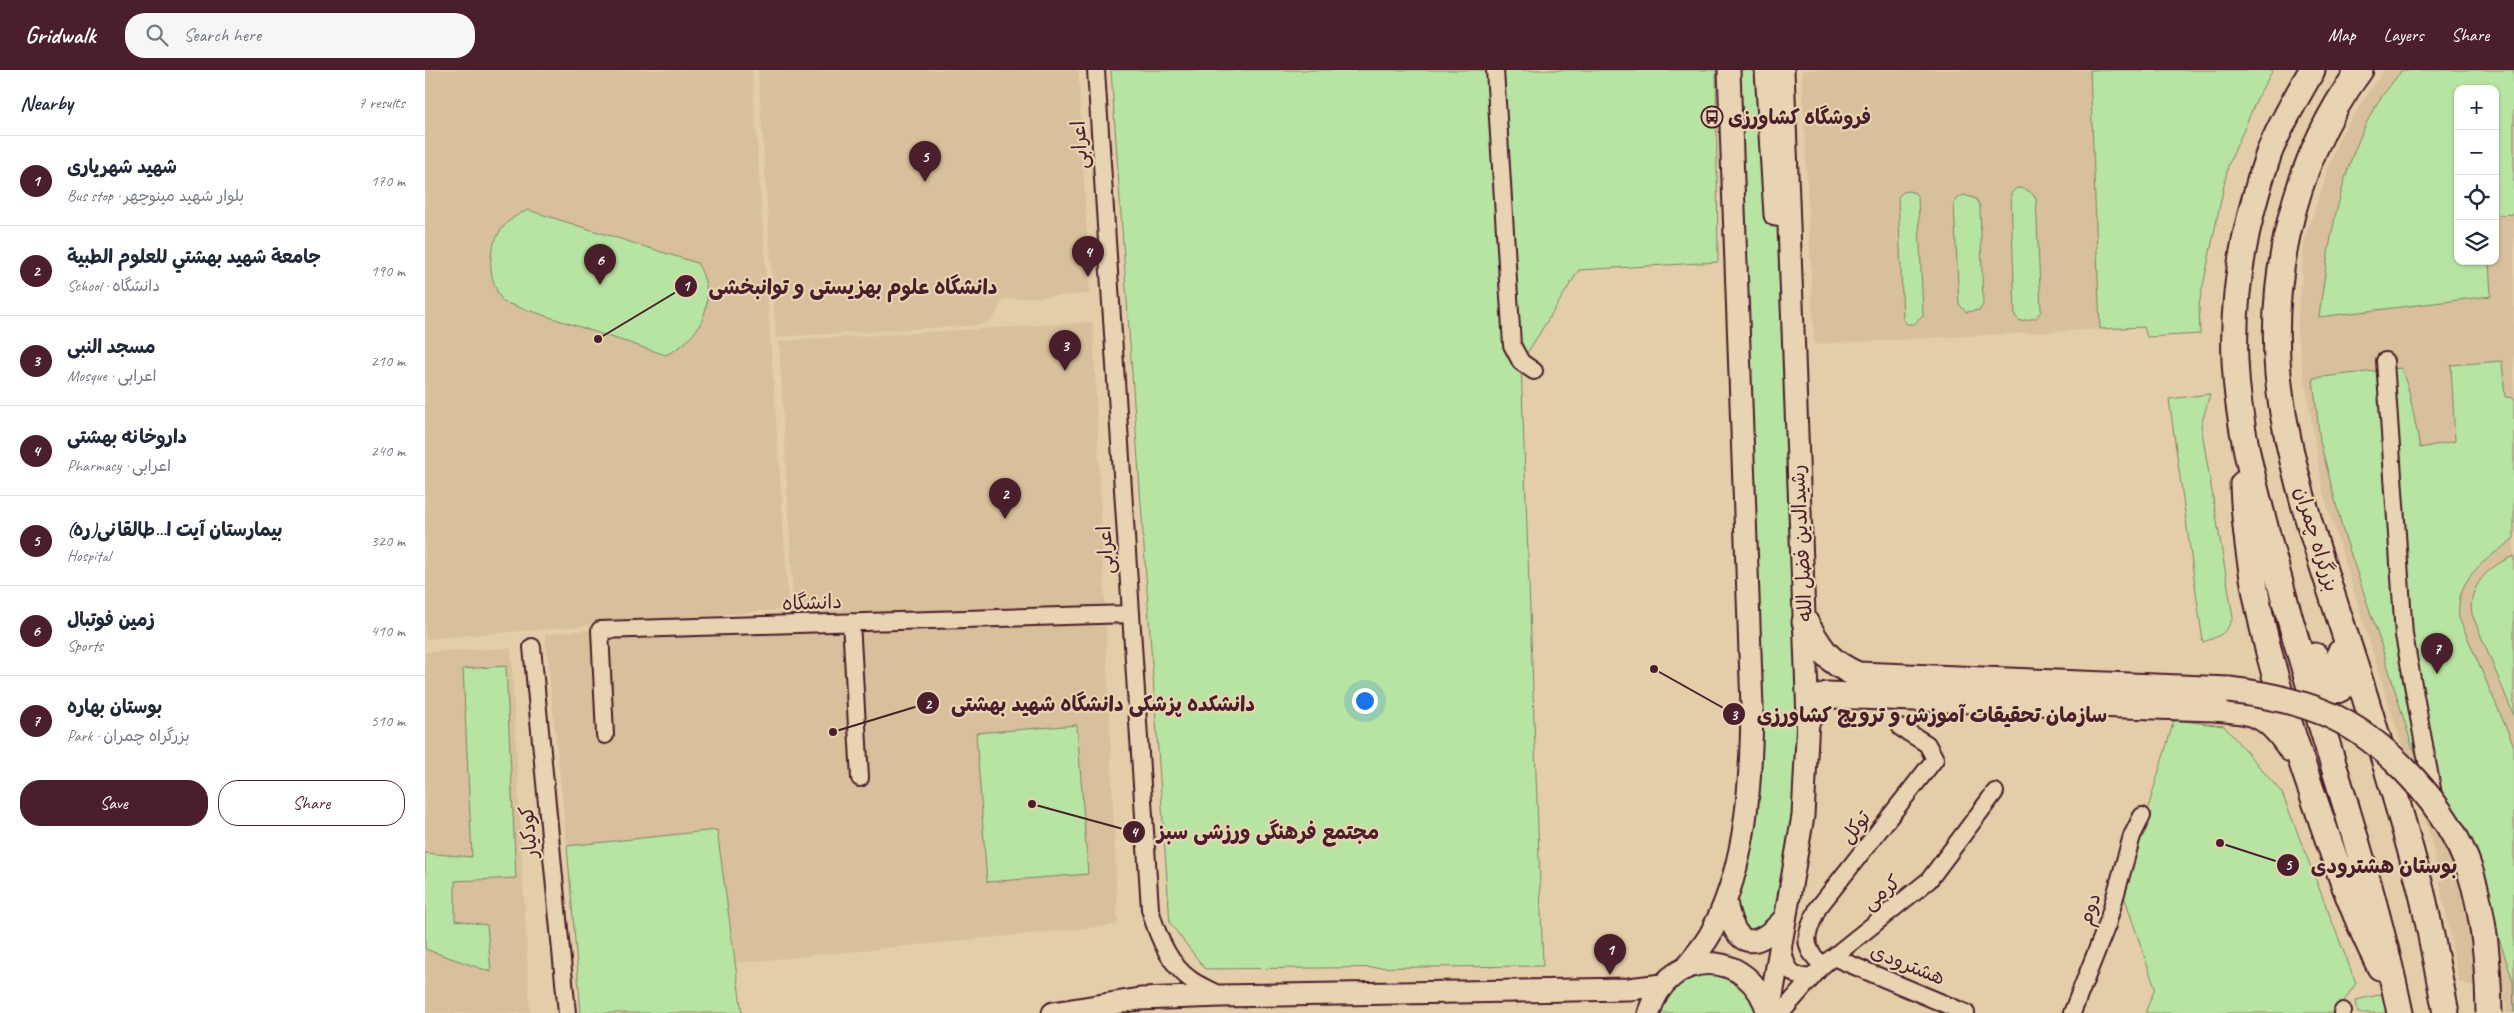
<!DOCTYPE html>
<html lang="en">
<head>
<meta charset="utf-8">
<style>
  body { margin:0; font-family:Caveat,"Playpen Sans Arabic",sans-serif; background:#f6f6f7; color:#1f2937 }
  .controls { position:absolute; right:15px; top:15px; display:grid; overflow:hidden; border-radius:10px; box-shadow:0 1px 4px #0004 }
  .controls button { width:45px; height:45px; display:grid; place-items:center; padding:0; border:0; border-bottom:1px solid #e0e1e3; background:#fff; color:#1f2937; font:25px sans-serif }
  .you { position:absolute; left:939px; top:630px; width:18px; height:18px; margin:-12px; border:4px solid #fff; border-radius:50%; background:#1a73e8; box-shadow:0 0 0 8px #1a73e833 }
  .badge { display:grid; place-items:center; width:32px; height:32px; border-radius:50%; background:#4a1f2b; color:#fff; font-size:16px; font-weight:700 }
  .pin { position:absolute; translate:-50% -41px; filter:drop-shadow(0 1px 2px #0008) }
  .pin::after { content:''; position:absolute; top:26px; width:18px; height:15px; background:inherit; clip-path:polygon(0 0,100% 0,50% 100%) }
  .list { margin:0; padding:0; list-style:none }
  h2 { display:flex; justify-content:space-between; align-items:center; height:65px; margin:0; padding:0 20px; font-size:21px }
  h2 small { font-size:16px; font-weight:400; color:#747a83 }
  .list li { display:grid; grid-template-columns:32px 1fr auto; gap:15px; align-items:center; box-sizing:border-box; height:90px; padding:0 20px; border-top:1px solid #e0e1e3 }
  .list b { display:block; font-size:19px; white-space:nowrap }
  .list p { margin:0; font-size:16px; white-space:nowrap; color:#747a83 }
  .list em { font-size:16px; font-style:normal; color:#747a83 }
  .actions { display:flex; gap:10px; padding:15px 20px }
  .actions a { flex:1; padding:11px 0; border:1px solid #4a1f2b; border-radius:20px; text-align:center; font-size:18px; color:#4a1f2b }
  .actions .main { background:#4a1f2b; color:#fff }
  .icon { flex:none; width:28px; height:28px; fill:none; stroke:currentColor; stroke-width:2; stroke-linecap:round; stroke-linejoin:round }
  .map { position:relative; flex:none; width:2089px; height:943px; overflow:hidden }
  header { display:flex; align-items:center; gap:30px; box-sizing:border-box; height:70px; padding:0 25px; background:#4a1f2b; color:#fff }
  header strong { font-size:24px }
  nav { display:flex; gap:28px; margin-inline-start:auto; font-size:18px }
  .search { width:350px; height:45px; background:#f6f6f7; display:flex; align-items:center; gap:12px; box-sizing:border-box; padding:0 18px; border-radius:20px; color:#747a83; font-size:19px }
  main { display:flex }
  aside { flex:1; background:#fff }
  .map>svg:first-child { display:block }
  .built { fill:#d7c09b; fill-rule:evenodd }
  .green { fill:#b7e4a2; stroke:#808266 }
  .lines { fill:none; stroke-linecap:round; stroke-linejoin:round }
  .minor-casing { stroke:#4a1f2b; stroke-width:20 }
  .major-casing { stroke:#4a1f2b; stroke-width:25 }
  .highway-casing { stroke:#4a1f2b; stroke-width:29 }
  .minor { stroke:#e8d3b2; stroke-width:16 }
  .major { stroke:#e8d3b2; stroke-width:21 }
  .highway { stroke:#e8d3b2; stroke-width:25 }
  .highway-bridge-casing { stroke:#4a1f2b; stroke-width:29; stroke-linecap:butt }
  .highway-bridge { stroke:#e8d3b2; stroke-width:25 }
  .labels { text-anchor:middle; stroke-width:4.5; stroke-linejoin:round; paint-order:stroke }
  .poi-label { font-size:20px; font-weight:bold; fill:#4a1f2b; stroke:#e8d3b2; text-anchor:start }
  .street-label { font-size:20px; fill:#4a1f2b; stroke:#e8d3b2 }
  .leader { fill:none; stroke:#4a1f2b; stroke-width:2 }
  .callout-dot { fill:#4a1f2b; stroke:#e8d3b2; stroke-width:2 }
  .mark-label { font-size:15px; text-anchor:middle; font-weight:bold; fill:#fff }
  .callout-label { font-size:21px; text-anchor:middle; font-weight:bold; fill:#4a1f2b; stroke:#e8d3b2; stroke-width:4.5; stroke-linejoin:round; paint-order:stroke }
</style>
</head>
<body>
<header>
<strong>Gridwalk</strong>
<div class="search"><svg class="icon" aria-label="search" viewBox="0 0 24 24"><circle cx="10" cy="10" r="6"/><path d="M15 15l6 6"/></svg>Search here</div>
<nav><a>Map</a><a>Layers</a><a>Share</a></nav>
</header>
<main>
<aside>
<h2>Nearby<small>7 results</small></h2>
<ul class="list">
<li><span class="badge">1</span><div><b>شهید شهریاری</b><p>Bus stop · بلوار شهید مینوچهر</p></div><em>170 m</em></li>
<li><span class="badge">2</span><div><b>جامعة شهيد بهشتي للعلوم الطبية</b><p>School · دانشگاه</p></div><em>190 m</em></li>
<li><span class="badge">3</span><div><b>مسجد النبی</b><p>Mosque · اعرابی</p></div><em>210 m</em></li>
<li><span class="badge">4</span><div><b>داروخانه بهشتی</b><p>Pharmacy · اعرابی</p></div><em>240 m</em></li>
<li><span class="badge">5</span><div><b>بیمارستان آیت ا...طالقانی(ره)</b><p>Hospital</p></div><em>320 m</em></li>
<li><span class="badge">6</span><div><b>زمین فوتبال</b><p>Sports</p></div><em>410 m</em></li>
<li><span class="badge">7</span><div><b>بوستان بهاره</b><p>Park · بزرگراه چمران</p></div><em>510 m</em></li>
</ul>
<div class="actions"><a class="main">Save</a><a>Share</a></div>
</aside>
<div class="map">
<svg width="2089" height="943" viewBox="0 0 2089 943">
  <rect width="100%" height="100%" fill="#e4ceaa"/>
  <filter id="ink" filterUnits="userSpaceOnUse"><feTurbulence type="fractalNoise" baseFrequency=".02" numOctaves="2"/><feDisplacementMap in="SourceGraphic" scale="10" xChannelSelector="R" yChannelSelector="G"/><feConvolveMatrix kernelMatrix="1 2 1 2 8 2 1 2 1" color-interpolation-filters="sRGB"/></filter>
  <g filter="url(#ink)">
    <path class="built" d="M 0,0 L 327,0 L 364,539 L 0,569 Z
      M 333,0 L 653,0 L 665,224 L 581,229 L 577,231 L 568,249 L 557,255 L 351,267 Z
      M 1377,0 L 1848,0 L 1834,24 L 1803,96 L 1774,235 L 1775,264 L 1722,267 L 1719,257 L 1389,274 Z
      M 1959,0 L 2089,0 L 2089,943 L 2081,943 L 2081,931 L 2034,911 L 2006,769 L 1898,422 L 1872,262 L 1880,167 L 1915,66 ZM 2033,19 L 2070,19 L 2070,191 L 2033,191 Z
      M 668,252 L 693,855 L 311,893 L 292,760 L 142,776 L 120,564 L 369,542 L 354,271 Z
      M 86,578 L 105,943 L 0,943 L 0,582 Z"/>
    <path class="green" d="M 686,0 L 1291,0 L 1293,192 L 1154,200 L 1096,293 L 1118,896 L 780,899 L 745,853 Z
      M 1308,0 L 1354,0 L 1376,593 L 1373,736 L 1354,844 L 1346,853 L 1322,863 L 1307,832 L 1321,775 Z
      M 1665,0 L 1848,0 L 1834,24 L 1803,96 L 1774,235 L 1775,264 L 1722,267 L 1719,257 L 1675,259 Z
      M 1977,0 L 2089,0 L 2089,144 L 2070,145 L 2070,19 L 2033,19 L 2033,191 L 2064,191 L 2066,226 L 1894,247 C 1903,178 1913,107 1946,44 C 1954,28 1967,14 1977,0 Z
      M 1591,118 C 1601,118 1606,121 1611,129 L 1616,241 L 1611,248 L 1595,251 L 1590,246 L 1586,124 Z
      M 1483,121 L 1490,123 L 1493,127 L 1498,246 L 1489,254 L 1482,254 L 1478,249 L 1473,127 L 1478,122 Z
      M 1539,125 L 1551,129 L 1555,136 L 1558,234 L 1555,240 L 1541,242 L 1534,234 L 1529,134 L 1533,128 Z
      M 103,140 L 272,193 C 294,230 278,267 241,285 L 78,232 C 56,199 63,155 103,140 Z
      M 2077,291 L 2080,327 L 2089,328 L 2089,468 C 2060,492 2030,506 2034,548 L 2089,676 L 2089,943 L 2088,911 L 2039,762 L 1987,676 L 1955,571 L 1918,461 L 1895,371 L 1888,308 L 1976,298 L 1984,321 L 1995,378 L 2030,371 L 2026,295 Z
      M 1785,324 L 1776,356 L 1808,547 C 1802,563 1794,567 1778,572 L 1744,329 Z
      M 2089,486 L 2089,646 L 2047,544 C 2042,516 2065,495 2089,486 Z
      M 81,596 L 91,808 L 30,811 L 30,850 L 62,855 L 66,902 L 0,879 L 0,783 L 47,787 L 38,599 Z
      M 1749,650 L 1799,656 L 1857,723 L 1931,913 L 1911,943 L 1720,943 L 1730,918 L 1698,823 Z
      M 652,655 L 663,804 L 562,812 L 551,663 Z
      M 292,760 L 317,943 L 156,943 L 142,776 Z
      M 1296,903 L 1323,920 L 1333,943 L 1233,943 L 1238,927 L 1263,905 Z
      M 1958,924 L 1963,943 L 1933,943 L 1931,930 Z"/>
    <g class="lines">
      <g class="minor-casing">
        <path id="minor" d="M 671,0 L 725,839 C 732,865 743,893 765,909 C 774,916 786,920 796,926
          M 1070,0 L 1087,275 L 1096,292 L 1109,301
          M 1960,291 L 1979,565 L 2009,730
          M 426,552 L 435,708
          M 107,577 L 142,943
          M 180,665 L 175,560 L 705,544
          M 1358,876 C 1359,895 1366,910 1387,907
          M 1408,887 L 1541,943
          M 1398,895 C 1374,877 1382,862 1393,838 L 1510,689 L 1502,674 L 1476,658
          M 1356,943 L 1398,895 L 1504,810 L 1570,722
          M 1647,943 L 1682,855 L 1707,766 L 1717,746
          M 1917,943 L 1918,941"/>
      </g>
      <g class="major-casing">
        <path id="major" d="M 1341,0 L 1350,145
          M 1301,832 C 1309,876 1328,884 1359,849
          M 1261,897 C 1270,885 1282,873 1288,859 C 1322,793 1326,712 1327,638 L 1304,0
          M 628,943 L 715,929 L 796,926 L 1204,919 L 1237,915
          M 1224,943 C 1242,877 1325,877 1343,943
          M 1344,943 L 1378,746 L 1383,649 L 1358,0"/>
      </g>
      <g class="highway-casing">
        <path id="highway" d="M 1887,0 C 1872,26 1855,55 1844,83 C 1821,149 1807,221 1810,291 C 1813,362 1833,430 1851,498 C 1890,647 1944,792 1975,943
          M 1935,0 C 1864,96 1838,226 1858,343 C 1875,441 1914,541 1943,637 C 1963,701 1983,766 1999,832 C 2007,869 2014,906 2021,943
          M 1818,414 C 1822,524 1855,631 1891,734 C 1910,789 1928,845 1955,897
          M 1380,552 C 1396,580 1403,592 1433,605 L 1804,620
          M 1890,586 C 1894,598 1906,636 1921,612 L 1915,583
          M 1383,649 L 1393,629 L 1402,625 L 1789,638 C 1832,642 1842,643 1866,679"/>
      </g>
      <use href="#minor" class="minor"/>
      <use href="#major" class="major"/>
      <use href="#highway" class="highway"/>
      <g class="highway-bridge-casing">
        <path id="highway-bridge" d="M 1804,620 C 1837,624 1869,630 1900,643 C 1961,669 2024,738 2045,801 C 2060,847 2063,895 2064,943"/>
      </g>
      <use href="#highway-bridge" class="highway-bridge"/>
    </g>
  </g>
  <defs>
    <g id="bus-ring" transform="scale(1.125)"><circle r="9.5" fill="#e8d3b2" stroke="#4a1f2b" stroke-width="1.5"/><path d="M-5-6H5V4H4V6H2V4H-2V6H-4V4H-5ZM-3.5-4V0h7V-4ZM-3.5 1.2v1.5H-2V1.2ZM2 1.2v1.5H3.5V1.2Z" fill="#4a1f2b"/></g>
  </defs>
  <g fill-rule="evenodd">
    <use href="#bus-ring" x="1287" y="47"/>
  </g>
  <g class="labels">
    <g class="poi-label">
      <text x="1303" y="54">فروشگاه کشاورزی</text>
    </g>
    <g class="street-label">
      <text transform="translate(654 75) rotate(-94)" y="7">اعرابی</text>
      <text transform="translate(1892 469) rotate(73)" y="7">بزرگراه چمران</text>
      <text transform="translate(1376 473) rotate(-93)" y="7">رشیدالدین فضل الله</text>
      <text transform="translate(680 480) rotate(-94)" y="7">اعرابی</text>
      <text transform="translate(387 532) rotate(-2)" y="7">دانشگاه</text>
      <text transform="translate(1430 757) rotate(-52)" y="7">توکل</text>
      <text transform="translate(103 762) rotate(-95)" y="7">کودکیار</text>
      <text transform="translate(1456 822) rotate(-39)" y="7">کرمی</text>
      <text transform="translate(1664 839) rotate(-72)" y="7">دوم</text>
      <text transform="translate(1483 894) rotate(22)" y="7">هشترودی</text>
    </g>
  </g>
  <path class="leader" d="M173 269L261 216M408 662L503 633M1229 599L1309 644M607 734L709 762M1795 773L1863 795"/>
  <g class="callout-dot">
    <circle cx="173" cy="269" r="5"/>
    <circle cx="408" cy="662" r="5"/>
    <circle cx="1229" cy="599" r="5"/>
    <circle cx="607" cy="734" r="5"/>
    <circle cx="1795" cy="773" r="5"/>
    <circle cx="261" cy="216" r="12"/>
    <circle cx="503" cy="633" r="12"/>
    <circle cx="1309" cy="644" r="12"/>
    <circle cx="709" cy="762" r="12"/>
    <circle cx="1863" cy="795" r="12"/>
  </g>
  <g class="mark-label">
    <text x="261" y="221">1</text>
    <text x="503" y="639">2</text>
    <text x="1309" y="650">3</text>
    <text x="709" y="767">4</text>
    <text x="1863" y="800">5</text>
  </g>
  <g class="callout-label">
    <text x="428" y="224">دانشگاه علوم بهزیستی و توانبخشی</text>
    <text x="678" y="641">دانشکده پزشکی دانشگاه شهید بهشتی</text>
    <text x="1507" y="652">سازمان تحقیقات آموزش و ترویج کشاورزی</text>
    <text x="843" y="769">مجتمع فرهنگی ورزشی سبز</text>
    <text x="1959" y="803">بوستان هشترودی</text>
  </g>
</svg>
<div class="controls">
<button>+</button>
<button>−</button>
<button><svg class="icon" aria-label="locate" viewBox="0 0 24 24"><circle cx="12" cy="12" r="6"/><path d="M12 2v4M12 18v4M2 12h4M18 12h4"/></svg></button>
<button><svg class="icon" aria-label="layers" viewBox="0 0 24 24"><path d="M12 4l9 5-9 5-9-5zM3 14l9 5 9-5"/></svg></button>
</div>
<div class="you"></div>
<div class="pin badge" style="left:1185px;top:905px">1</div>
<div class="pin badge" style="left:580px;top:449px">2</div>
<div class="pin badge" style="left:640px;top:301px">3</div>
<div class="pin badge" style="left:663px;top:207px">4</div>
<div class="pin badge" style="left:500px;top:112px">5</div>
<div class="pin badge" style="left:175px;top:215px">6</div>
<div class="pin badge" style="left:2012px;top:604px">7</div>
</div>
</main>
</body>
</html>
